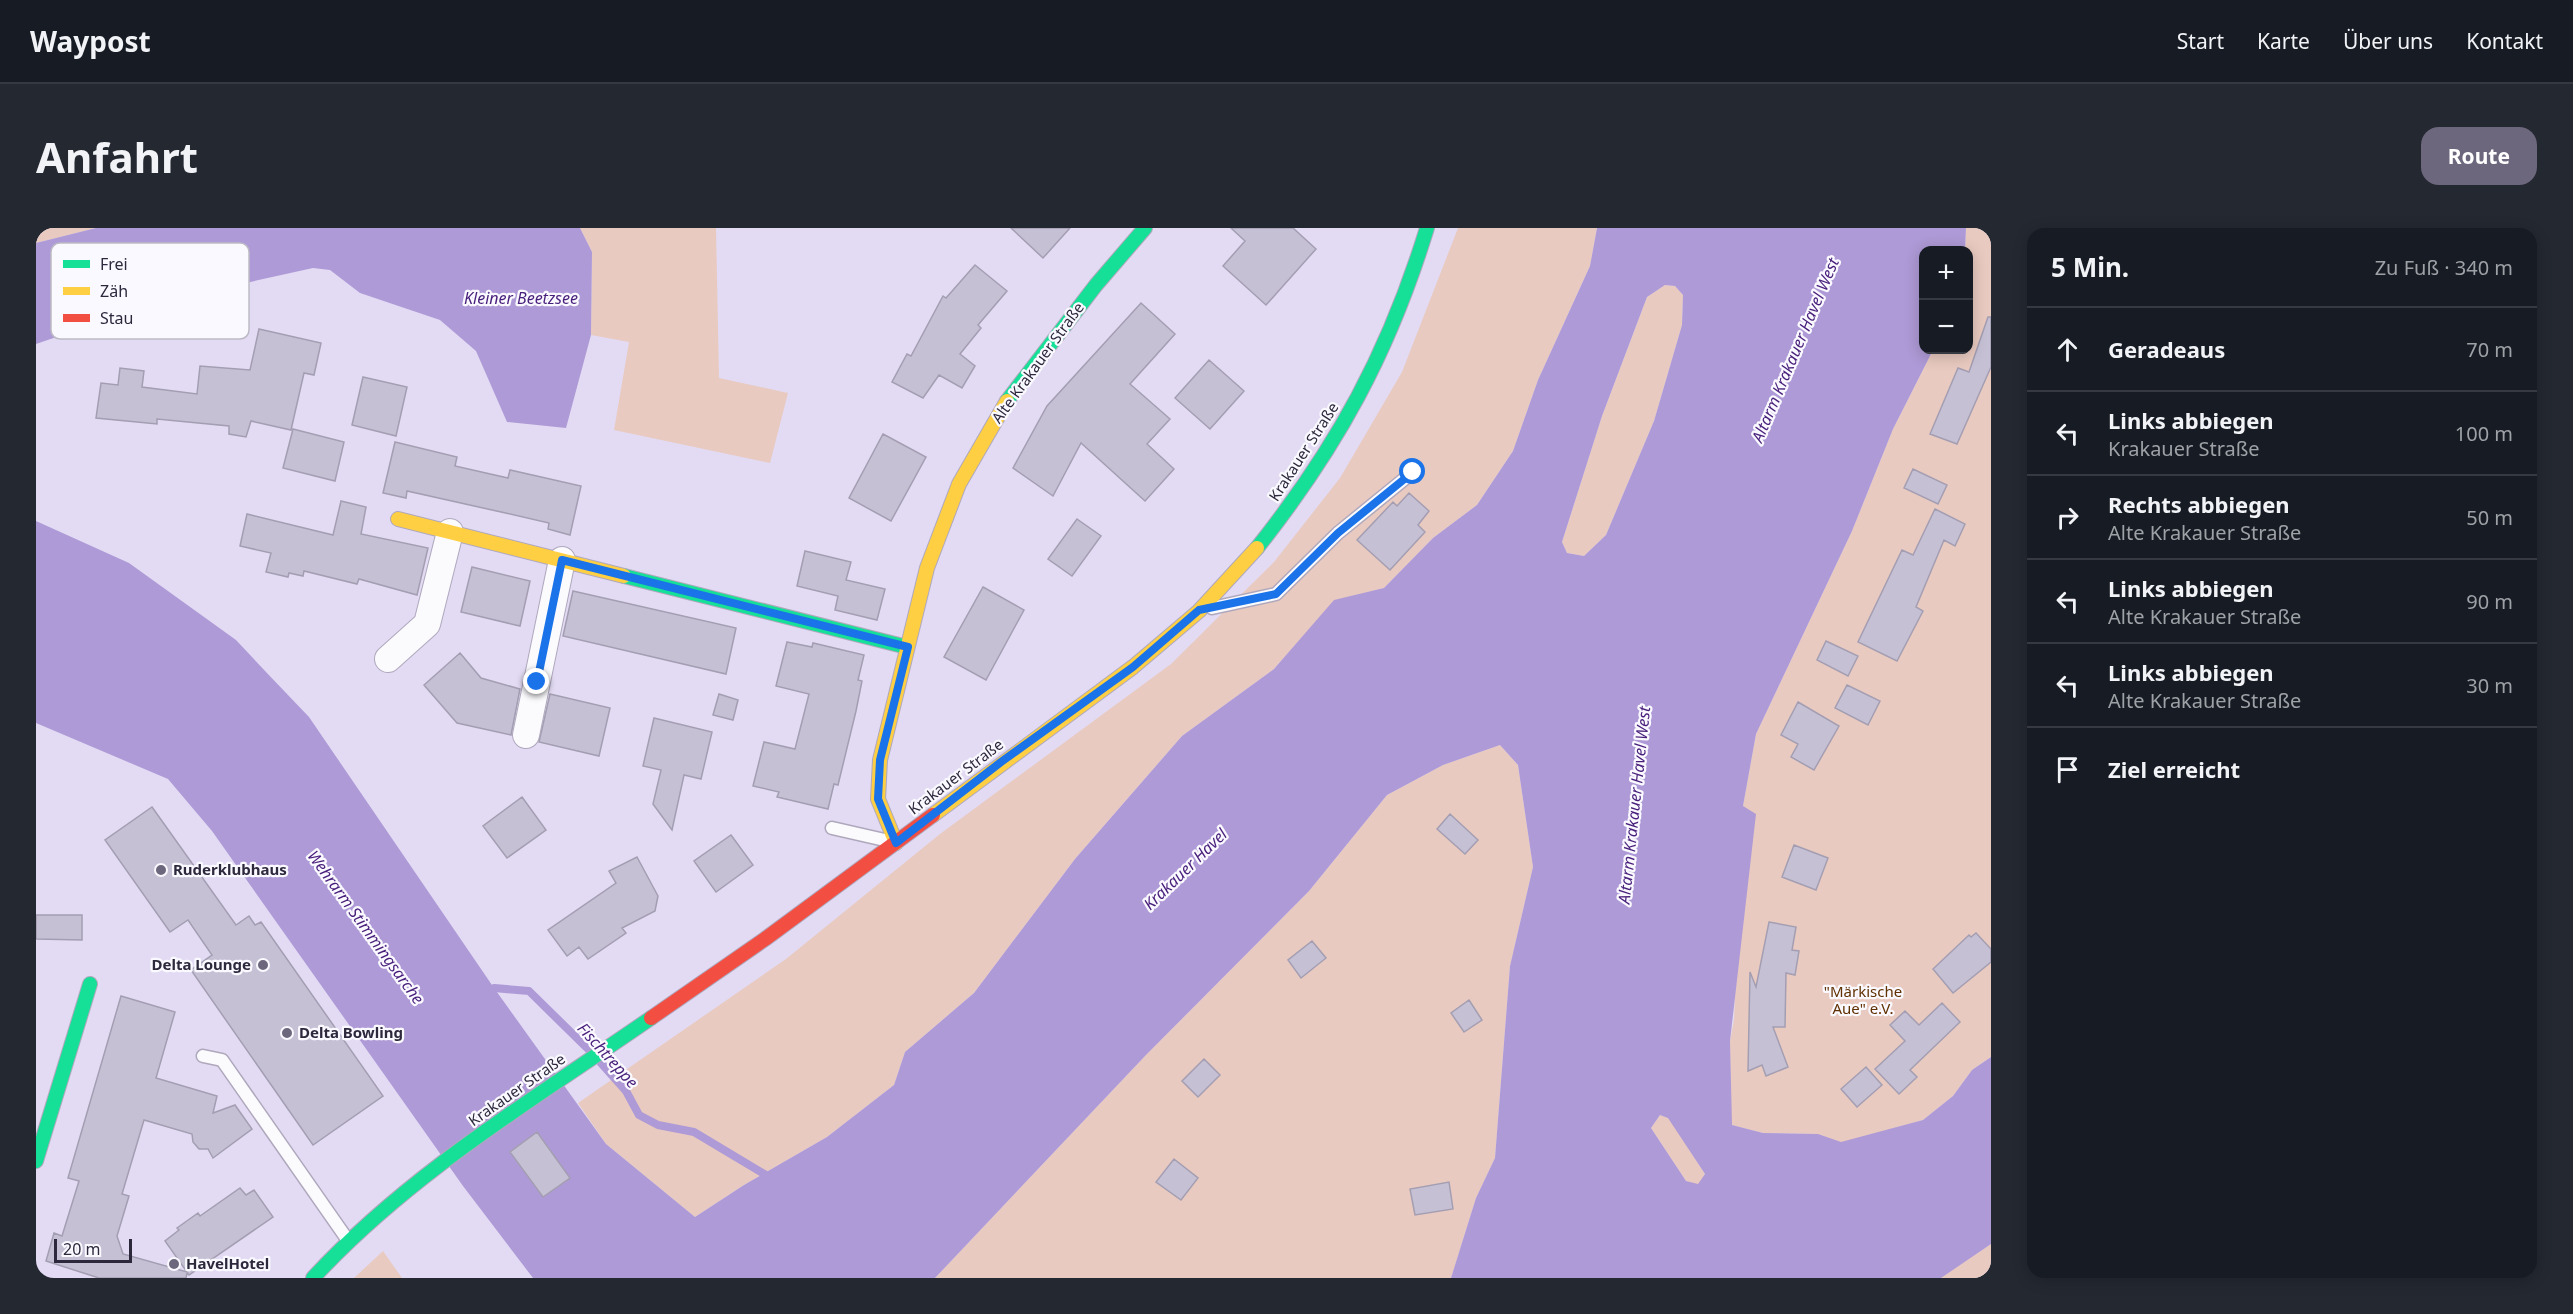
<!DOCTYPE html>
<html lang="de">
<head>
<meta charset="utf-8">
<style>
  body { margin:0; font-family:"Noto Sans",sans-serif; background:#242831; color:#f1f3f6 }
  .controls { position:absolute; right:18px; top:18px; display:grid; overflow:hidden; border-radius:12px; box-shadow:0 3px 15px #0003 }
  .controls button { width:54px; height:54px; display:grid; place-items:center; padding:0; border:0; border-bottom:2px solid #363941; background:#171b24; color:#f1f3f6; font:30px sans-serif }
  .scale { position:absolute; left:18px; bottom:15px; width:78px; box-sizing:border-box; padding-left:6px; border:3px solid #2e283d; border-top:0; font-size:16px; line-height:21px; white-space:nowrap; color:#2e283d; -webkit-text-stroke:4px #faf9ff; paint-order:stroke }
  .stop { position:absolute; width:18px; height:18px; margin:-14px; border:4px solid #1a73e8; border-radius:50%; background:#fff }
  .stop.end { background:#1a73e8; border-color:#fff; box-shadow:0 2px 6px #0008 }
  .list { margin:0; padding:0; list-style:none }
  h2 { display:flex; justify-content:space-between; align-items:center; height:78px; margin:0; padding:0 24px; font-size:26px }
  h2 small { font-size:20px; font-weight:400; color:#9ea1a6 }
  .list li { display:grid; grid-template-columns:39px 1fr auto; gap:18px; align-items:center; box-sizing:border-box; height:84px; padding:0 24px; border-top:2px solid #363941 }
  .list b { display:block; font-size:22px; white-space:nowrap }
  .list p { margin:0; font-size:20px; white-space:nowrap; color:#9ea1a6 }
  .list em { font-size:20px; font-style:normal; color:#9ea1a6 }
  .icon { flex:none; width:33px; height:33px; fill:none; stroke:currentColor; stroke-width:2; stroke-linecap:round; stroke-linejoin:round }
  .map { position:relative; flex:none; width:1955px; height:1050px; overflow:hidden; border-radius:18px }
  header { display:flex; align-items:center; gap:36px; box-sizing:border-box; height:84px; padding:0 30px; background:#171b24; border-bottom:2px solid #363941 }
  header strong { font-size:28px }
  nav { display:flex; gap:33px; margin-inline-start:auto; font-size:21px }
  .intro { display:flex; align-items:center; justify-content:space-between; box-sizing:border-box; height:144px; padding:0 36px }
  h1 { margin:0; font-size:42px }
  .button { padding:15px 27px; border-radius:18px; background:#6d677d; color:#fff; font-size:21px; font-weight:700 }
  main { display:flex; gap:36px; padding:0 36px }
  aside { flex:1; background:#171b24; border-radius:18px; box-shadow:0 3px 15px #0003 }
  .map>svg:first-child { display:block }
  .green { fill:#e9cac0 }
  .water { fill:#ae9ad6; fill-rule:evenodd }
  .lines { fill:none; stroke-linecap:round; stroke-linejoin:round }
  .stream { stroke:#ae9ad6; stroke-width:8 }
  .building { fill:#c6c0d5; stroke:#a49eb2; stroke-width:1.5 }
  .lane-casing { stroke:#afa8bd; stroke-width:15 }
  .street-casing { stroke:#afa8bd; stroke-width:28 }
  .fast-casing { stroke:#afa8bd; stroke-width:16 }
  .slow-casing { stroke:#afa8bd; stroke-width:16 }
  .jam-casing { stroke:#afa8bd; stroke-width:16 }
  .lane { stroke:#fbfafd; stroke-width:12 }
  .street { stroke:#fbfafd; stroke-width:26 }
  .fast { stroke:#16e098; stroke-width:14 }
  .slow { stroke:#ffcf43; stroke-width:14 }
  .jam { stroke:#f24e42; stroke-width:14 }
  .route { stroke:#1a73e8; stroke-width:8 }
  .poi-dot { fill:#6d677d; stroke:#faf9ff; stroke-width:2 }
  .labels { text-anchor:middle; stroke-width:4.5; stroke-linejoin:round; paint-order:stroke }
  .street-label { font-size:15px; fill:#2e283d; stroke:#faf9ff }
  .poi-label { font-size:15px; font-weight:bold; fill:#2e283d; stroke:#faf9ff; text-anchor:start }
  .park-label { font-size:15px; fill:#603101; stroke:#faf9ff }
  .water-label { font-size:16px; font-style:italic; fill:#471f7b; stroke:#faf9ff }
  .key { fill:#faf9ff; stroke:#bdbac5; stroke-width:1.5 }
  .key-label { font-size:16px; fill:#2e283d }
</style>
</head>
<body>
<header>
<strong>Waypost</strong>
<nav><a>Start</a><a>Karte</a><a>Über uns</a><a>Kontakt</a></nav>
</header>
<div class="intro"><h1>Anfahrt</h1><a class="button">Route</a></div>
<main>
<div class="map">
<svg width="1955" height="1050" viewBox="0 0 1955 1050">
  <rect width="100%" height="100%" fill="#e2dbf3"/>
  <path class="green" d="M 0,0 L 60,0 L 0,15 Z
    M 544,0 L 680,0 L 683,150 L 752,165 L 734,235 L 578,202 L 593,114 L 555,107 L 556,24 Z
    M 1422,0 L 1561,0 L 1554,38 L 1502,152 L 1477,223 L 1441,277 L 1397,310 L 1348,360 L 1298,373 L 1238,441 L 1146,508 L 1039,631 L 938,765 L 869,824 L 858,857 L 791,909 L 708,957 L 659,989 L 570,916 L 542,875 L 750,731 L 904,606 L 1135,436 L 1238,334 L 1304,250 L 1366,144 Z
    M 1930,0 L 1955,0 L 1955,829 L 1936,842 L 1917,868 L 1887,892 L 1805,915 L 1782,906 L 1727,905 L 1695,897 L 1694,813 L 1698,792 L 1707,578 L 1720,506 L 1816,303 L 1857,201 L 1897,122 L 1932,122 L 1932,22 L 1929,22 Z
    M 1629,57 L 1639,58 L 1647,67 L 1646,97 L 1618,193 L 1570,307 L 1548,328 L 1531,325 L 1526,314 L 1566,188 L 1611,69 Z
    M 1464,517 L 1482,537 L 1497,639 L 1474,738 L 1459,930 L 1440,970 L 1415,1050 L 899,1050 L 1109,828 L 1273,663 L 1351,567 L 1407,537 Z
    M 1624,887 L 1633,890 L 1669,946 L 1662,957 L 1650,953 L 1615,900 Z
    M 1955,1016 L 1955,1050 L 1905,1050 L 1907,1048 Z
    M 347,1023 L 366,1050 L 318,1050 Z"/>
  <path class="water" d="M 60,0 L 544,0 L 556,24 L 555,107 L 530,200 L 471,194 L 440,123 L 404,92 L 324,65 L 294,42 L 277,40 L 178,62 L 113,84 L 67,93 L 0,116 L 0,15 Z
    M 1561,0 L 1930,0 L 1929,22 L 1888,22 L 1888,122 L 1897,122 L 1857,201 L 1816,303 L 1720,506 L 1707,578 L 1720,586 L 1694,813 L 1696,897 L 1727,905 L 1782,906 L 1805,914 L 1887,892 L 1917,868 L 1936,842 L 1955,829 L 1955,1016 L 1905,1050 L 1415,1050 L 1440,970 L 1459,930 L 1474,738 L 1497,639 L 1482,537 L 1464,517 L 1407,537 L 1351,567 L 1273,663 L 1109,828 L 899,1050 L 497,1050 L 427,958 L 176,603 L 132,551 L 0,495 L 0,293 L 93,335 L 200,412 L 230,444 L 273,489 L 458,760 L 570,916 L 659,989 L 708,957 L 791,909 L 858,857 L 869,824 L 938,765 L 1039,631 L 1146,508 L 1238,441 L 1298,372 L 1348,360 L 1397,310 L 1441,277 L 1477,223 L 1502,152 L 1554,38 ZM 1629,57 L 1639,58 L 1647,67 L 1646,97 L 1618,193 L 1570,307 L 1548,328 L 1531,325 L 1526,314 L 1566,188 L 1611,69 ZM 1624,887 L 1632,890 L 1669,946 L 1662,956 L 1650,953 L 1615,900 Z"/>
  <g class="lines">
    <path class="stream" d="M 450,766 L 458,760 L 493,763 L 555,824
      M 565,835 L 590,863 L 603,887 L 622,897 L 658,904 L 735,950"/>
  </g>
  <path class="building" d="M 975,0 L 1034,0 L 1007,30 Z
    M 1195,0 L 1257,0 L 1280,21 L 1230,77 L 1187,38 L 1209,13 Z
    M 939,37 L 971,63 L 942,97 L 945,100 L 924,126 L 939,138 L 926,160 L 903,147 L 887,170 L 856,154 L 871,126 L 875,128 L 907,68 L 910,70 Z
    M 1105,75 L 1139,106 L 1094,156 L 1134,191 L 1111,216 L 1138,241 L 1109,273 L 1045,215 L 1017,268 L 977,240 L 1011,178 Z
    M 1952,89 L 1955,89 L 1955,139 L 1921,216 L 1894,206 L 1922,140 L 1933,144 Z
    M 223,101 L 285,115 L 278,147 L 268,145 L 255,202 L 215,193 L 210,209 L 193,206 L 193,198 L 121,191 L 121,196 L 60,190 L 65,155 L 82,157 L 84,140 L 108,143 L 106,159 L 161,166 L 164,138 L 214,142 Z
    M 1173,132 L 1208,163 L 1174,201 L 1139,170 Z
    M 327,149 L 371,159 L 360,208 L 316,197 Z
    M 257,201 L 308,214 L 299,253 L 247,240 Z
    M 847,206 L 890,229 L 855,293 L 813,270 Z
    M 359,214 L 421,229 L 419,238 L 472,250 L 474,242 L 545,258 L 534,307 L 512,301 L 513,295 L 465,284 L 371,263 L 370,270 L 347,265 Z
    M 1877,241 L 1911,257 L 1902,276 L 1868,260 Z
    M 1373,265 L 1393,283 L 1382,297 L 1389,304 L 1354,342 L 1321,312 L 1357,274 L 1361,278 Z
    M 305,273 L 330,279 L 325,306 L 392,320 L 381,367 L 323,351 L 321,356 L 268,343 L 267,348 L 253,345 L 252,349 L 230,344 L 235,325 L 204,318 L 211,286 L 297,307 Z
    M 1899,281 L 1929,296 L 1919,318 L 1908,312 L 1880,379 L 1887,383 L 1861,433 L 1822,414 L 1866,322 L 1877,327 Z
    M 1041,291 L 1065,308 L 1036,348 L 1012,331 Z
    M 769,323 L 815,334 L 810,352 L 849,361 L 841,392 L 799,382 L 802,368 L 761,358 Z
    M 436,339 L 494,353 L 484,398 L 425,384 Z
    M 947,359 L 988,382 L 950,452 L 908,429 Z
    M 537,363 L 700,400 L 690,446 L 527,408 Z
    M 1790,413 L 1822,428 L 1812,448 L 1781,432 Z
    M 751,414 L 776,419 L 777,415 L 828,427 L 822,452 L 826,453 L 820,483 L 802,557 L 798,556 L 792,581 L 741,569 L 743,564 L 717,558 L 728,514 L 759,521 L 773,466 L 740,458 Z
    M 424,425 L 445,450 L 484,461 L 475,507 L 421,495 L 388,457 Z
    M 1811,457 L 1844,473 L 1832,497 L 1799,480 Z
    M 514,466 L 574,480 L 563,528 L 503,514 Z
    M 683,466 L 702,472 L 697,492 L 677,487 Z
    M 1762,474 L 1803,498 L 1778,542 L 1755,529 L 1762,516 L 1745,507 Z
    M 618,490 L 676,504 L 665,551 L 648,547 L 636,602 L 617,576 L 625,542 L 607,538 Z
    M 486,569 L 510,602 L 471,630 L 447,598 Z
    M 116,579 L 200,697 L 213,688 L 219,697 L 225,694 L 347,868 L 277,917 L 155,742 L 176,727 L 152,692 L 134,704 L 69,612 Z
    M 1414,586 L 1442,612 L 1429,626 L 1401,601 Z
    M 695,607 L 717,637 L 680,664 L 658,633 Z
    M 1758,617 L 1792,630 L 1780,662 L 1746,649 Z
    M 601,629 L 622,668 L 619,683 L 586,700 L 590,705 L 552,731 L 543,719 L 531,728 L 512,702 L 580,655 L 573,643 Z
    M 0,687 L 46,687 L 46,712 L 0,711 Z
    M 1733,694 L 1760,699 L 1756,722 L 1763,723 L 1759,747 L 1750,745 L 1749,799 L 1737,799 L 1752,839 L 1730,848 L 1726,837 L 1712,843 L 1714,744 L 1720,759 Z
    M 1940,705 L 1955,721 L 1955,734 L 1917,765 L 1897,741 L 1933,707 L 1935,709 Z
    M 1276,713 L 1290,730 L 1265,750 L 1252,732 Z
    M 85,768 L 139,784 L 120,850 L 181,868 L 177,885 L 199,877 L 216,901 L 177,930 L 172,921 L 163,921 L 157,914 L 156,906 L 108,892 L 86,966 L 93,968 L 81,1008 L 87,1026 L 151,1044 L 129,1013 L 143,1002 L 141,1000 L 162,985 L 164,988 L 204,960 L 210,967 L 218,962 L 237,989 L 153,1047 L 151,1045 L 150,1050 L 63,1050 L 10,1033 L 18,1005 L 26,1008 L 43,953 L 32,950 Z
    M 1433,772 L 1446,792 L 1428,804 L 1415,785 Z
    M 1906,775 L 1924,794 L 1874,842 L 1881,849 L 1863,866 L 1839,841 L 1869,813 L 1854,797 L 1869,783 L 1883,797 Z
    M 1168,831 L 1184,847 L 1162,869 L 1146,853 Z
    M 1830,839 L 1846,857 L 1821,879 L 1805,861 Z
    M 501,904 L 534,950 L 507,969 L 474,924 Z
    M 1138,931 L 1162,950 L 1145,972 L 1120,954 Z
    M 1413,954 L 1417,981 L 1379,987 L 1374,961 Z"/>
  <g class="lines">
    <g class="lane-casing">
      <path id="lane" d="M 1176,380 L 1240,366 L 1302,305 L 1377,244
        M 796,600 L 853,613
        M 167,828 L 186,832 L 311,1011"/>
    </g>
    <g class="street-casing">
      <path id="street" d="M 352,431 L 391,396 L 414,304
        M 490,507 L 526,332"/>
    </g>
    <g class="fast-casing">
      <path id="fast" d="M 971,173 L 1060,57 L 1109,0
        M 1221,320 C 1302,218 1353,124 1391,0
        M 588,348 L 871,419
        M 0,933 L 54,756
        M 277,1050 C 374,945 498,871 615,790"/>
    </g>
    <g class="slow-casing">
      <path id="slow" d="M 362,291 L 588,348
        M 897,587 L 1097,439 L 1163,383 L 1221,320
        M 860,615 L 842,571 L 844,532 L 891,340 L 923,256 L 971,173"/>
    </g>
    <g class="jam-casing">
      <path id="jam" d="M 615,790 L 729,711 L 897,587"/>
    </g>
    <use href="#lane" class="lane"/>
    <use href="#street" class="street"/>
    <use href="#fast" class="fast"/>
    <use href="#slow" class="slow"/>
    <use href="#jam" class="jam"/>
  </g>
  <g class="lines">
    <path class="route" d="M 501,454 L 526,332 L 872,419 L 844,532 L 842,571 L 860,615 L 965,534 L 1097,439 L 1163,382 L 1240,366 L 1302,305 L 1377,244"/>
  </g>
  <g class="poi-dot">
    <circle cx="125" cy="642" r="6"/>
    <circle cx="227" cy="737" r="6"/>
    <circle cx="251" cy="805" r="6"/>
    <circle cx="138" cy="1036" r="6"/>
  </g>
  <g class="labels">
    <g class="street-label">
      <text transform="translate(1002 135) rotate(-54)" y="5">Alte Krakauer Straße</text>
      <text transform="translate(1268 224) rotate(-57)" y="5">Krakauer Straße</text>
      <text transform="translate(920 549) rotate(-37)" y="5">Krakauer Straße</text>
      <text transform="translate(481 862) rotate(-35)" y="5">Krakauer Straße</text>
    </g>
    <g class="poi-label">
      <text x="137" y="647">Ruderklubhaus</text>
      <text x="215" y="742" text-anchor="end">Delta Lounge</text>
      <text x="263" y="810">Delta Bowling</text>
      <text x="150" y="1041">HavelHotel</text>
    </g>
    <g class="park-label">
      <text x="1827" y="769">"Märkische<tspan x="1827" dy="17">Aue" e.V.</tspan></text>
    </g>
    <g class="water-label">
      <text x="485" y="76">Kleiner Beetzsee</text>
      <text transform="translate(1759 122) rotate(-67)" y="6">Altarm Krakauer Havel West</text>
      <text transform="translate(1598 577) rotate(-84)" y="6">Altarm Krakauer Havel West</text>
      <text transform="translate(1149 641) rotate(-44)" y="6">Krakauer Havel</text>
      <text transform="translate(330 699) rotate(54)" y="6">Wehrarm Stimmingsarche</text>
      <text transform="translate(572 827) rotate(48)" y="6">Fischtreppe</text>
    </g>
  </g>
  <rect x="15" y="15" width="198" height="96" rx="9" class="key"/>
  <rect x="27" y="32" width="27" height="8" fill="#16e098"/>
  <rect x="27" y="59" width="27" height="8" fill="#ffcf43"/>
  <rect x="27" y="86" width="27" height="8" fill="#f24e42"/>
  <g class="key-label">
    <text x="64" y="42">Frei</text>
    <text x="64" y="69">Zäh</text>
    <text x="64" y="96">Stau</text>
  </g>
</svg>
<div class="controls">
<button>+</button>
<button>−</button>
</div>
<div class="scale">20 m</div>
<div class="stop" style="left:1377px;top:244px"></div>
<div class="stop end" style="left:501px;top:454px"></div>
</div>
<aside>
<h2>5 Min.<small>Zu Fuß · 340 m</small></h2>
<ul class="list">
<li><svg class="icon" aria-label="ahead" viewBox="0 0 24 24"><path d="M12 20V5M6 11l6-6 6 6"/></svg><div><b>Geradeaus</b></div><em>70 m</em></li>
<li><svg class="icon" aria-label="left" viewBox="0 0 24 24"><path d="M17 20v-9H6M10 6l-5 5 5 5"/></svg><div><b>Links abbiegen</b><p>Krakauer Straße</p></div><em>100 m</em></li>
<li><svg class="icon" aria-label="right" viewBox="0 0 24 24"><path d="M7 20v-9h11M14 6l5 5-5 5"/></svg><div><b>Rechts abbiegen</b><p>Alte Krakauer Straße</p></div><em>50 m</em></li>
<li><svg class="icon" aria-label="left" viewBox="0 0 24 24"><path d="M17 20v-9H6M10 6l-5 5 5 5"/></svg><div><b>Links abbiegen</b><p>Alte Krakauer Straße</p></div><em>90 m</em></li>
<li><svg class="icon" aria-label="left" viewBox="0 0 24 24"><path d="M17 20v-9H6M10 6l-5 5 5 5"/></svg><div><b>Links abbiegen</b><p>Alte Krakauer Straße</p></div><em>30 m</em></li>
<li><svg class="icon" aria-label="arrive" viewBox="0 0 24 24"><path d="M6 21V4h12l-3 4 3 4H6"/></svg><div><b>Ziel erreicht</b></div></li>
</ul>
</aside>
</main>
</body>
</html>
